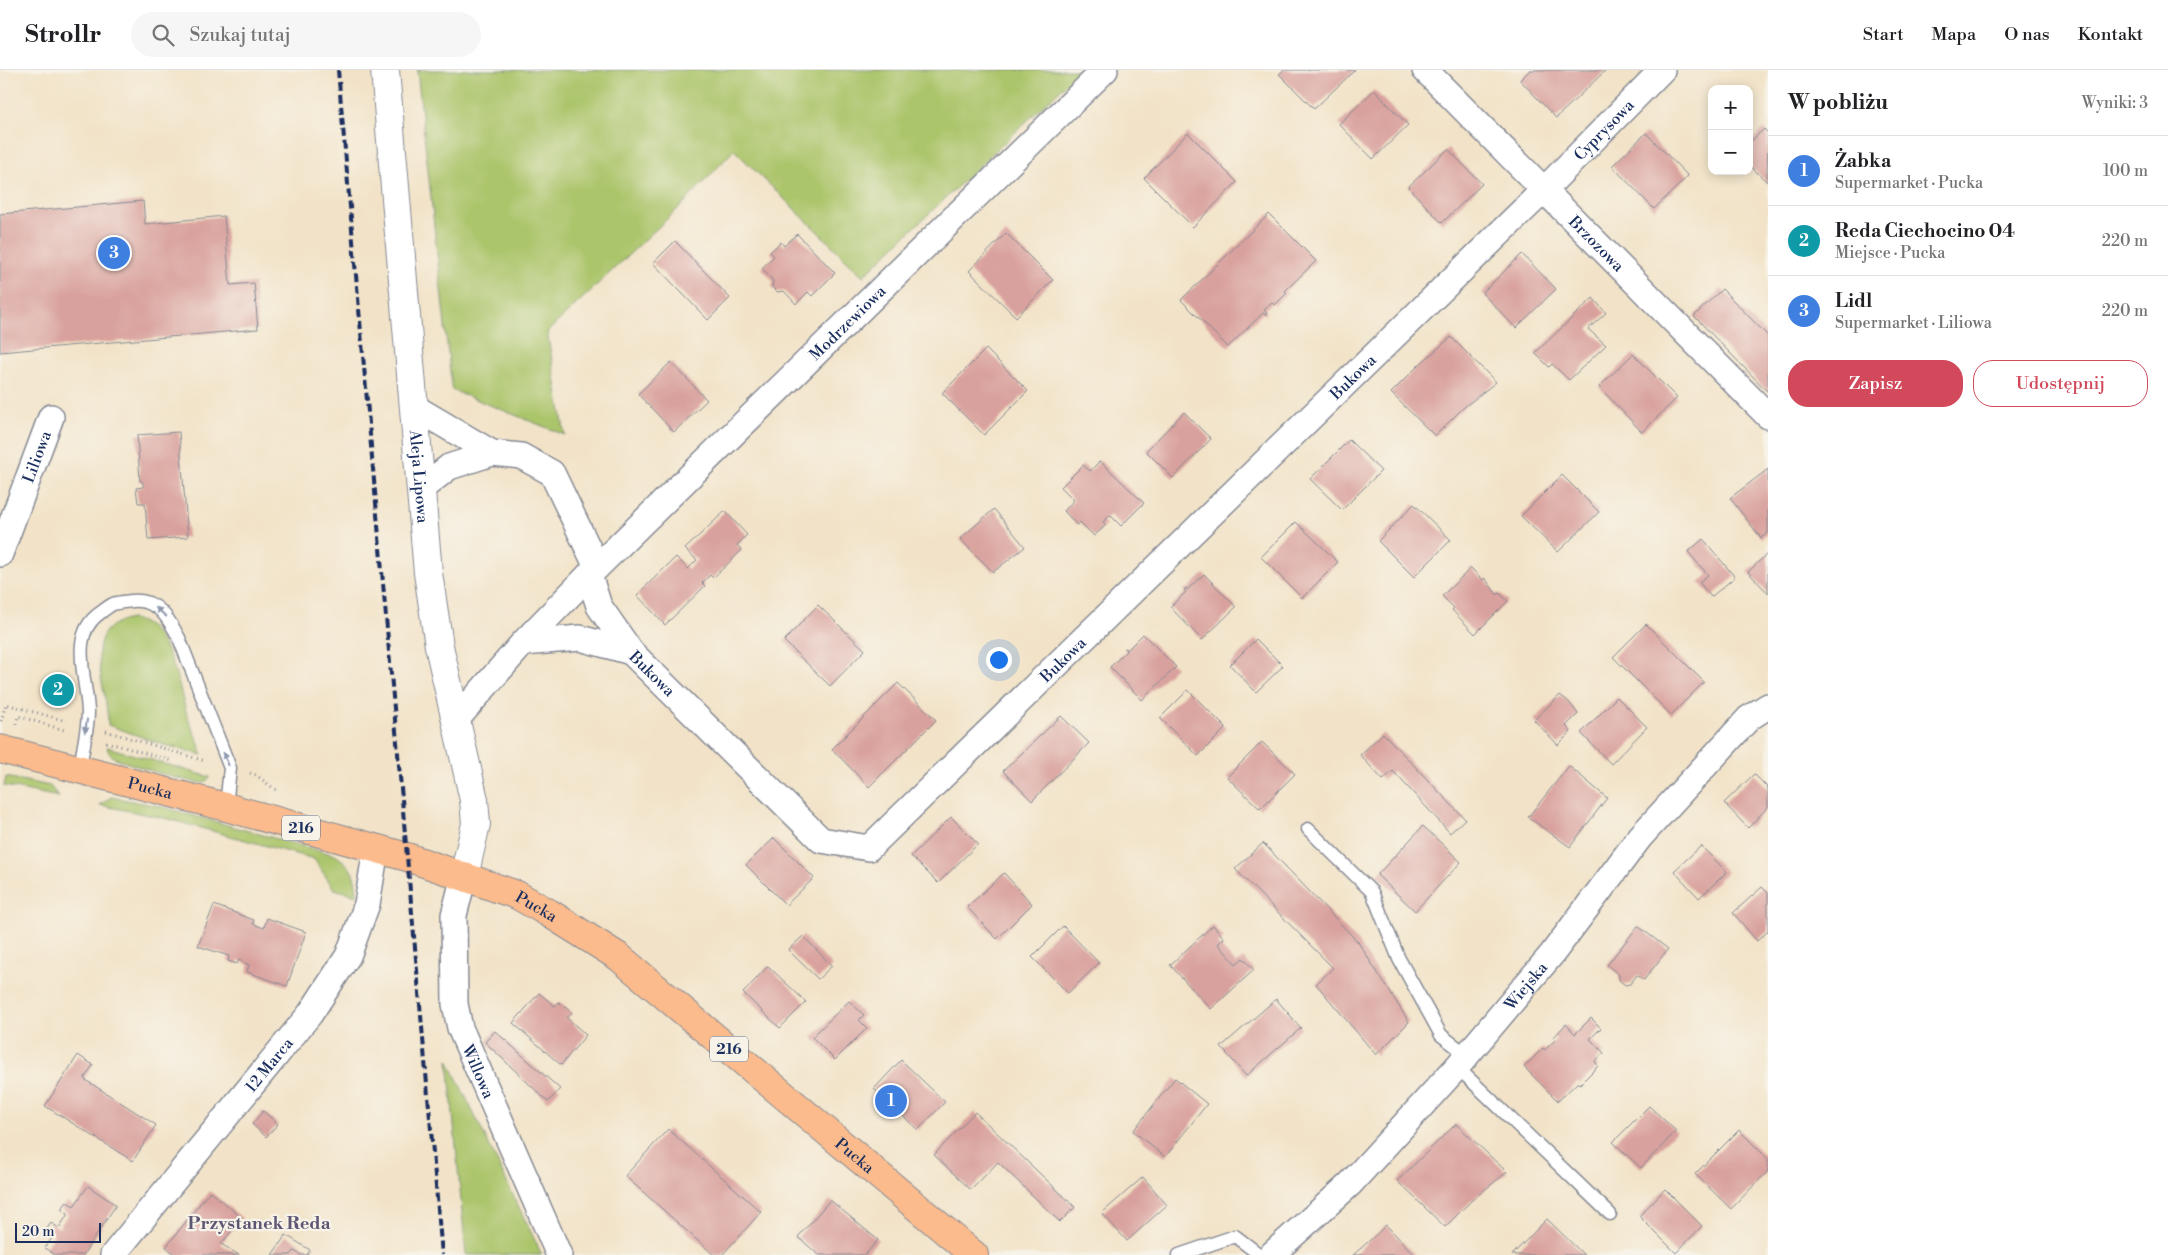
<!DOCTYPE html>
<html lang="pl">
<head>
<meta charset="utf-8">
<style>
  body { margin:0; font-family:"Libre Bodoni",serif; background:#f6f6f6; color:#202124 }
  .controls { position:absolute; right:15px; top:15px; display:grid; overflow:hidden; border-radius:10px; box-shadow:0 2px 12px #0003 }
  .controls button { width:45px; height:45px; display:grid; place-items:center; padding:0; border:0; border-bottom:1px solid #e0e0e0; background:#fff; color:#202124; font:25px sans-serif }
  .scale { position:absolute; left:15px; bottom:12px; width:86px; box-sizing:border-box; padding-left:5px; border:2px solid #1b2f5e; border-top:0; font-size:14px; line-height:18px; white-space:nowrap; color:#1b2f5e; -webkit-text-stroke:4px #f7f3e8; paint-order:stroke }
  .you { position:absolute; left:998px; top:589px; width:18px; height:18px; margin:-12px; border:4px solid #fff; border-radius:50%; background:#1a73e8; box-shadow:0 0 0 8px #1a73e833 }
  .badge { display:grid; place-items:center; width:32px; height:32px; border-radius:50%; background:#d1495b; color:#fff; font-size:16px; font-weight:700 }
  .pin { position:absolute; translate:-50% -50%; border:2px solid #fff; box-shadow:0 1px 5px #0006 }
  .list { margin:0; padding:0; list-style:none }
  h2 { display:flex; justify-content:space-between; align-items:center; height:65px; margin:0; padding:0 20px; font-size:21px }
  h2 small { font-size:16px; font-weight:400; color:#757577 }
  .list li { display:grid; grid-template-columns:32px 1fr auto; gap:15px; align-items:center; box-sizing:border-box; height:70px; padding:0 20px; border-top:1px solid #e0e0e0 }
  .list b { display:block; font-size:19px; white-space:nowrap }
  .list p { margin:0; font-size:16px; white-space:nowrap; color:#757577 }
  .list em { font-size:16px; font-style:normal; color:#757577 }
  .actions { display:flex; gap:10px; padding:15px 20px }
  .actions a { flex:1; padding:11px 0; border:1px solid #d1495b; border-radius:20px; text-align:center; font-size:18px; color:#d1495b }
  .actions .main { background:#d1495b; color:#fff }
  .icon { flex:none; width:28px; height:28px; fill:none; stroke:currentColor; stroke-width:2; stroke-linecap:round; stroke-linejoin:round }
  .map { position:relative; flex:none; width:1768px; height:1185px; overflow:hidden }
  header { display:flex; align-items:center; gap:30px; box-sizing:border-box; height:70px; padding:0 25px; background:#fff; border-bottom:1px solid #e0e0e0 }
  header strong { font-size:24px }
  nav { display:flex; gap:28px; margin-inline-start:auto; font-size:18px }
  .search { width:350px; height:45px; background:#f6f6f6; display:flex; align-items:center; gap:12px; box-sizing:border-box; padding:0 18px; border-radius:28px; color:#757577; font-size:19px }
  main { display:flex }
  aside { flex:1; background:#fff }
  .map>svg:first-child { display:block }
  .green { fill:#abc56b; stroke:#637a64 }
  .building { fill:#d9a19d }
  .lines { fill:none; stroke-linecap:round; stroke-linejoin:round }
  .service-casing { stroke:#868993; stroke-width:15 }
  .minor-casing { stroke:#868993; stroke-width:28 }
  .tertiary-casing { stroke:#868993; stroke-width:30 }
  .primary-casing { stroke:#868993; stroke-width:30 }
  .path { stroke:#868993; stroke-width:3; stroke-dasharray:1 4; stroke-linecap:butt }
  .service { stroke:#fff; stroke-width:12 }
  .minor { stroke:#fff; stroke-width:25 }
  .tertiary { stroke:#fff; stroke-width:28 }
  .primary { stroke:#fbbb8c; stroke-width:28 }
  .rail { stroke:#1b2f5e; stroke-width:4; stroke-dasharray:8 4; stroke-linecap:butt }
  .oneway { fill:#8d97ae }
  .labels { text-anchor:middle; stroke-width:4.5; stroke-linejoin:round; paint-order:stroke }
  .shield { fill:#f7f3e8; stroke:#5d6a87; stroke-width:1 }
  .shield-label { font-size:15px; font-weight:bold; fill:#1b2f5e }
  .street-label { font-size:16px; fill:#1b2f5e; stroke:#f7f3e8 }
  .neighbourhood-label { font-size:18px; font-weight:bold; fill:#5e5774; stroke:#f7f3e8 }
</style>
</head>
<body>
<header>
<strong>Strollr</strong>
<div class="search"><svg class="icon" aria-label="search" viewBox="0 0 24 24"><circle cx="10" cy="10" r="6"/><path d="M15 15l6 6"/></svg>Szukaj tutaj</div>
<nav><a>Start</a><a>Mapa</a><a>O nas</a><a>Kontakt</a></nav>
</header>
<main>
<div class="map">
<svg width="1768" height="1185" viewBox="0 0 1768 1185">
  <rect width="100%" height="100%" fill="#f7f3e8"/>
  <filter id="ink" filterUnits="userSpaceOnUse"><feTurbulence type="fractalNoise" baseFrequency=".02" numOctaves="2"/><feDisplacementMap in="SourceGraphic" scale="10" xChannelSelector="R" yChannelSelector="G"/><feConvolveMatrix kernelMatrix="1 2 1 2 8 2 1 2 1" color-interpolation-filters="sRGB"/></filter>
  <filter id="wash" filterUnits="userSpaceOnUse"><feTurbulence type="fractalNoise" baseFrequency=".0096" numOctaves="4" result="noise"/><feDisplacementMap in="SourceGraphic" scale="20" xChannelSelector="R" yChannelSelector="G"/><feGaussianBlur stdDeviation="1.12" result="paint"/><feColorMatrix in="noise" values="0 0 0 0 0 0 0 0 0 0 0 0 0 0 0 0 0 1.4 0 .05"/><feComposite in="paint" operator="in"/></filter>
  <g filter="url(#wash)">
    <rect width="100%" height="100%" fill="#f2e3c8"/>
    <path class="green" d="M 417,0 L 1081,0 L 863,206 L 734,80 L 684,133 L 547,262 L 565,365 L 452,320 Z
      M 132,549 C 170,556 178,614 187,645 C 192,659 199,671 202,685 L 164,675 L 108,655 C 109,618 75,556 132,549 Z
      M 107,677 L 210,707 C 208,710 206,712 201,713 C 189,713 123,693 113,687 C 109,684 108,681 107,677 Z
      M 6,707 L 50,716 L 59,727 L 4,716 Z
      M 111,727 L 159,736 L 335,785 C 352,796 356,805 357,825 L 334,819 L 314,789 L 168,749 L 100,735 Z
      M 448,990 L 542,1185 L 466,1185 Z"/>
    <g id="blocks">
      <path class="building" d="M 1284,0 L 1355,0 L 1314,39 L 1279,4 Z
        M 1530,0 L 1606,0 L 1556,48 L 1520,10 Z
        M 1374,20 L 1408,55 L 1373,89 L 1339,54 Z
        M 1764,59 L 1768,63 L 1767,112 L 1749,95 L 1749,73 Z
        M 1188,63 L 1237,112 L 1193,157 L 1144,108 Z
        M 1646,63 L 1688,106 L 1654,139 L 1612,96 Z
        M 1448,79 L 1482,114 L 1442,153 L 1408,117 Z
        M 143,131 L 145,154 L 224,146 L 230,215 L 254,213 L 258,259 L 0,282 L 0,144 Z
        M 1269,144 L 1316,191 L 1285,221 L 1287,223 L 1275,235 L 1272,233 L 1264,240 L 1267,243 L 1266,245 L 1263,243 L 1228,277 L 1181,230 Z
        M 1006,163 L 1053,210 L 1016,247 L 969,201 Z
        M 797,164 L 835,203 L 812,226 L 808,222 L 796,234 L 784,221 L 777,222 L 772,217 L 773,211 L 762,198 L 774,186 L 770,182 L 781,172 L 784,176 Z
        M 675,171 L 730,228 L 708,250 L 653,193 Z
        M 1522,184 L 1556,219 L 1516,258 L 1482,223 Z
        M 1722,219 L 1768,266 L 1768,322 L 1694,246 Z
        M 1593,228 L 1606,243 L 1588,259 L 1606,275 L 1569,310 L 1552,294 L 1549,297 L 1535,283 Z
        M 1451,267 L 1496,312 L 1463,338 L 1435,366 L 1391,323 L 1420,294 Z
        M 986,279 L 1028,321 L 984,365 L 942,323 Z
        M 1633,284 L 1677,328 L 1642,362 L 1599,317 Z
        M 671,292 L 707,330 L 674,362 L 638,324 Z
        M 1184,342 L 1211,369 L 1173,408 L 1146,381 Z
        M 179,362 L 188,467 L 148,470 L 145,433 L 138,433 L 136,418 L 143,417 L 143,412 L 140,411 L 137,365 Z
        M 1349,370 L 1381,401 L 1342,440 L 1310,409 Z
        M 1100,391 L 1144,433 L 1121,456 L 1110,445 L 1103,452 L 1106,455 L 1094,466 L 1080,452 L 1077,455 L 1064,441 L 1074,430 L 1061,417 L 1083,395 L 1090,401 Z
        M 1768,399 L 1768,463 L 1761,468 L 1730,428 Z
        M 1562,405 L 1599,442 L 1558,482 L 1521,446 Z
        M 1414,434 L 1451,470 L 1414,507 L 1378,471 Z
        M 994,439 L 1025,477 L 993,502 L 960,469 Z
        M 725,441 L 747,465 L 737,475 L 742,480 L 713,508 L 710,505 L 702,513 L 705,516 L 665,555 L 637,525 L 676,487 L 688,499 L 697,490 L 685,479 Z
        M 1296,452 L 1338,492 L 1302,528 L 1261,487 Z
        M 1703,469 L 1735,507 L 1711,527 L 1699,512 L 1708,505 L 1688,482 Z
        M 1768,483 L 1768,523 L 1748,502 Z
        M 1471,498 L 1483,510 L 1485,508 L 1497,525 L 1499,523 L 1508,531 L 1475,564 L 1452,540 L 1454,538 L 1442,526 Z
        M 1204,504 L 1236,537 L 1202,570 L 1170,537 L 1186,522 L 1184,520 L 1186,518 L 1187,520 Z
        M 818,535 L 865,580 L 830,616 L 784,571 Z
        M 1646,554 L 1704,612 L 1671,645 L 1613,587 Z
        M 1143,564 L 1176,597 L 1142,630 L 1110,597 L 1126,581 L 1124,579 L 1126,578 L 1127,580 Z
        M 1256,569 L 1283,596 L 1256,622 L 1230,595 Z
        M 58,608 L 65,628 L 59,631 L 51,611 Z
        M 898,613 L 936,650 L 869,717 L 832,679 Z
        M 1188,620 L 1226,658 L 1198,686 L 1160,648 Z
        M 1560,625 L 1568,631 L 1578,644 L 1566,656 L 1571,662 L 1558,675 L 1534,650 Z
        M 1617,627 L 1647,657 L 1611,694 L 1581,663 Z
        M 1061,646 L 1089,673 L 1032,731 L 1003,701 Z
        M 1383,663 L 1465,749 L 1450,763 L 1393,701 L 1383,710 L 1360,685 Z
        M 1262,672 L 1295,704 L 1260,739 L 1227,707 Z
        M 1569,696 L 1607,728 L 1570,777 L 1528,747 Z
        M 1754,704 L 1768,718 L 1768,737 L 1748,758 L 1724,733 Z
        M 951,747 L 978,774 L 938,813 L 911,786 Z
        M 1423,756 L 1461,792 L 1415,841 L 1377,805 Z
        M 774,768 L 814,808 L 786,835 L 746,795 Z
        M 1263,773 L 1358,872 L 1409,952 L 1376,985 L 1316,914 L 1333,898 L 1235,799 Z
        M 1701,776 L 1727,802 L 1699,828 L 1674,801 Z
        M 1004,803 L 1032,834 L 997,869 L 967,837 Z
        M 1762,817 L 1768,823 L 1768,861 L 1757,871 L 1733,843 Z
        M 214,835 L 254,850 L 253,854 L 264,858 L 267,848 L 306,862 L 287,916 L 247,902 L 249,895 L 239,890 L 237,894 L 228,891 L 229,886 L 198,876 Z
        M 1213,855 L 1224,868 L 1218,874 L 1236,894 L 1243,888 L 1254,900 L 1211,939 L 1170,895 Z
        M 1063,856 L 1099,893 L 1068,923 L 1032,887 Z
        M 1638,856 L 1668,879 L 1644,910 L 1637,905 L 1630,914 L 1625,915 L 1619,910 L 1619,905 L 1607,895 Z
        M 803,866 L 832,896 L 818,909 L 788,880 Z
        M 768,896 L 806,932 L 780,958 L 743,923 Z
        M 539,923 L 555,936 L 559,932 L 572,943 L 567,948 L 586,965 L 561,995 L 513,953 Z
        M 1276,929 L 1301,958 L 1246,1006 L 1221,977 Z
        M 849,931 L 864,945 L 859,950 L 867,958 L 835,990 L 812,967 Z
        M 1591,948 L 1601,958 L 1590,969 L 1604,983 L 1595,991 L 1598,996 L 1580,1014 L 1578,1012 L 1558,1031 L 1524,997 L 1543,978 L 1545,980 L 1556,969 L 1554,967 L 1566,954 L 1575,964 Z
        M 495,961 L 560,1019 L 548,1032 L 485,972 Z
        M 78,985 L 93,995 L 84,1009 L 156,1055 L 133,1091 L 45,1036 Z
        M 901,990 L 945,1032 L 918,1060 L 874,1019 Z
        M 1175,1008 L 1207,1034 L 1165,1087 L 1133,1061 Z
        M 1649,1036 L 1676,1061 L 1641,1098 L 1613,1072 Z
        M 263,1041 L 278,1054 L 266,1067 L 252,1054 Z
        M 975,1042 L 1075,1137 L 1060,1152 L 998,1092 L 971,1120 L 934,1085 Z
        M 1456,1054 L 1507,1102 L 1472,1130 L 1445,1157 L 1397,1111 Z
        M 668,1059 L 761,1142 L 722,1185 L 714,1185 L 625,1106 Z
        M 1739,1060 L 1768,1089 L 1768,1101 L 1731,1139 L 1695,1104 Z
        M 1143,1107 L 1167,1135 L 1127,1171 L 1102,1143 Z
        M 88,1116 L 116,1135 L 83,1185 L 55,1185 L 45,1178 L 54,1165 L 46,1160 L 51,1153 L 59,1158 L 68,1144 L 61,1139 L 67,1132 L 74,1136 Z
        M 1665,1119 L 1702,1156 L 1676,1183 L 1639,1146 Z
        M 210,1121 L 242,1148 L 221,1174 L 239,1185 L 176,1185 L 166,1177 Z
        M 830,1130 L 878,1170 L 865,1185 L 819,1185 L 798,1167 Z
        M 1547,1149 L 1584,1185 L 1512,1185 Z
        M 1386,1155 L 1415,1185 L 1353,1185 L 1368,1172 Z
        M 286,1165 L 310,1180 L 307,1185 L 301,1185 L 294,1181 L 291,1185 L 272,1185 Z"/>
    </g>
  </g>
  <g filter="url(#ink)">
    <use href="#blocks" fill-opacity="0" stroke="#868993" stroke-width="1"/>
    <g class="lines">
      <g class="service-casing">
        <path id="service" d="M 80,699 C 82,681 88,660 88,642 C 87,609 68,565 100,543 C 104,540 109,536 113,534 C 119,532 126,532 132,531 C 157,528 169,549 179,568 L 230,698 L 226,737
          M 1308,759 L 1372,822 L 1399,889 L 1441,965 L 1467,985
          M 1457,997 L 1610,1144
          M 1179,1185 L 1235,1166 L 1260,1185"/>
      </g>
      <g class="minor-casing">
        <g id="minor">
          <path id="s1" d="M 1425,0 L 1768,346"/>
          <path d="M 414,337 L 492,383 L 521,386 L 552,403 L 597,497"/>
          <path d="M 421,419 L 449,397 L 492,383"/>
          <path id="s2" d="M 0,484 L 51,347"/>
          <path id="s3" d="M 589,505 L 599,536 L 631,582 L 821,770 L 869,778 L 1545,119 L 1662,0"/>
          <path d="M 523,573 L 580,568 L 631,582"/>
          <path id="s4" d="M 456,650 L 523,573 L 589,505 L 1105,0"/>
          <path id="s5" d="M 464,806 L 454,845 L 455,934 L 460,958 L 559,1185"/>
          <path id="s6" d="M 113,1185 L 310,944 L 348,886 L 367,834 L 376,779"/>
          <path id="s7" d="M 1271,1185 L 1350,1114 L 1457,997 L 1552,884 L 1640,767 L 1749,648 L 1768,636"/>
        </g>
      </g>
      <g class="tertiary-casing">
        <g id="tertiary">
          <path id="s8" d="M 385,0 L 428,503 L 439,576 L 474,730 L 476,754 L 464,806"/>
        </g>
      </g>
      <g class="primary-casing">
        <g id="primary">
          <path id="s9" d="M 0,679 L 226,737 L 407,787 L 517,825 L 549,843 L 619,887 L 974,1185"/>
        </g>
      </g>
      <path class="path" d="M 1,651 L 6,634 L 66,651
        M 16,654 L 18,646 L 67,661
        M 106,661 L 205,691
        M 106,672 L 172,691
        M 250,703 L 256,705 L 276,720"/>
      <use href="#service" class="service"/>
      <use href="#minor" class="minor"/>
      <use href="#tertiary" class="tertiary"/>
      <use href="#primary" class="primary"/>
      <path class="rail" d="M 338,0 L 442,1185"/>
    </g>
    <defs><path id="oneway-solid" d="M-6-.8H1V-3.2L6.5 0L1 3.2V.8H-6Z" transform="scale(1.25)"/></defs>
    <g class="oneway">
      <use href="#oneway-solid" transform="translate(161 542) rotate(-139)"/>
      <use href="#oneway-solid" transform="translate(86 656) rotate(99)"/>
      <use href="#oneway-solid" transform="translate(226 689) rotate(-112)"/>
    </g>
  </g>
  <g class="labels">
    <g class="shield">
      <rect x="282" y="745.5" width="38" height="25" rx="4"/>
      <rect x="710" y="966.5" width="38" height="25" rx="4"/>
    </g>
    <g class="shield-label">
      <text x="301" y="763">216</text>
      <text x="729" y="984">216</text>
    </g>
    <g class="street-label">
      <text dy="6" stroke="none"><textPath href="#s3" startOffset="1432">Cyprysowa</textPath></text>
      <text dy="6" stroke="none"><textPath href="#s1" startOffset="244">Brzozowa</textPath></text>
      <text dy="6" stroke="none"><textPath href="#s4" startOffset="558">Modrzewiowa</textPath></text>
      <text dy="6" stroke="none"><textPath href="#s3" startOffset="1080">Bukowa</textPath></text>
      <text dy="6" stroke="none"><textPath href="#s2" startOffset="104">Liliowa</textPath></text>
      <text dy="6" stroke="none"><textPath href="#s8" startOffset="408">Aleja Lipowa</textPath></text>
      <text dy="6" stroke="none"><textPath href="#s3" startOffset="675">Bukowa</textPath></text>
      <text dy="6" stroke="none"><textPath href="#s3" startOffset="119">Bukowa</textPath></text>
      <text dy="6" stroke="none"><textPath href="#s9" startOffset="155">Pucka</textPath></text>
      <text dy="6" stroke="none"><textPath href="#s9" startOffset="560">Pucka</textPath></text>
      <text dy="6" stroke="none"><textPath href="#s7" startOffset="371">Wiejska</textPath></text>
      <text dy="6" stroke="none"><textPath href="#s6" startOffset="246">12 Marca</textPath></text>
      <text dy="6" stroke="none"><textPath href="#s5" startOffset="201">Willowa</textPath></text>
      <text dy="6" stroke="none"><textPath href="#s9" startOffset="965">Pucka</textPath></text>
    </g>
    <g class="neighbourhood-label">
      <text x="259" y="1159">Przystanek Reda</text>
    </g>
  </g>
</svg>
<div class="controls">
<button>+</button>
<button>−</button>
</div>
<div class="scale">20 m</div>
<div class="you"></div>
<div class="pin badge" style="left:891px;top:1031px;background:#3f7fe0">1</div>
<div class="pin badge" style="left:58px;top:620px;background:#0f9aa8">2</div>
<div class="pin badge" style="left:114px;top:183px;background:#3f7fe0">3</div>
</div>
<aside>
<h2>W pobliżu<small>Wyniki: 3</small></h2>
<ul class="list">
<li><span class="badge" style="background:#3f7fe0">1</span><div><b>Żabka</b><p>Supermarket · Pucka</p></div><em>100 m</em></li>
<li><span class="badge" style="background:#0f9aa8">2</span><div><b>Reda Ciechocino 04</b><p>Miejsce · Pucka</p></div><em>220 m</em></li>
<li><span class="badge" style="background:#3f7fe0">3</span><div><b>Lidl</b><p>Supermarket · Liliowa</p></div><em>220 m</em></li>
</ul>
<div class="actions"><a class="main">Zapisz</a><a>Udostępnij</a></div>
</aside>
</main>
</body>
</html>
